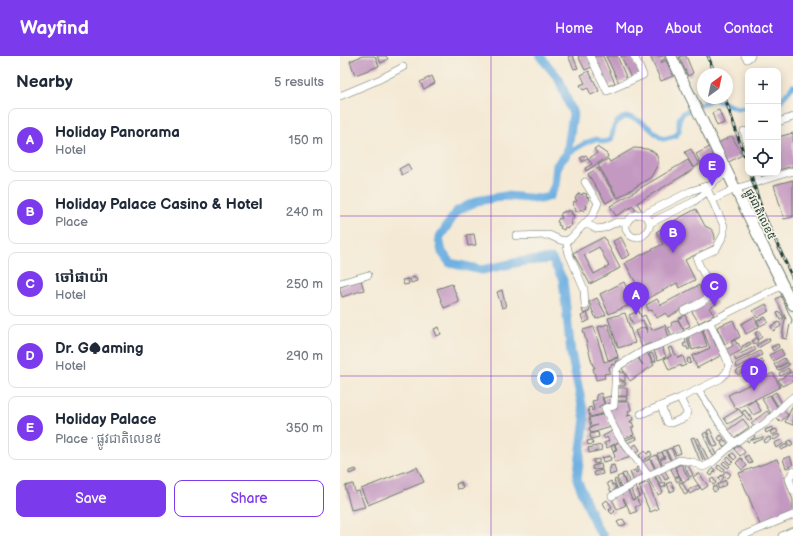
<!DOCTYPE html>
<html lang="en">
<head>
<meta charset="utf-8">
<style>
  body { margin:0; font-family:"Balsamiq Sans","Noto Sans Khmer",sans-serif; background:#f2f2f3; color:#1f2937 }
  .controls { position:absolute; right:12px; top:12px; display:grid; overflow:hidden; border-radius:8px; box-shadow:0 2px 10px #0003 }
  .controls button { width:36px; height:36px; display:grid; place-items:center; padding:0; border:0; border-bottom:1px solid #e0e1e3; background:#fff; color:#1f2937; font:20px sans-serif }
  .compass { position:absolute; left:357px; top:12px; width:36px; height:36px; border-radius:50%; background:#fff; box-shadow:0 2px 10px #0003; rotate:33deg }
  .you { position:absolute; left:207px; top:322px; width:14px; height:14px; margin:-10px; border:3px solid #fff; border-radius:50%; background:#1a73e8; box-shadow:0 0 0 6px #1a73e833 }
  .badge { display:grid; place-items:center; width:26px; height:26px; border-radius:50%; background:#7c3aed; color:#fff; font-size:13px; font-weight:700 }
  .pin { position:absolute; translate:-50% -33px; filter:drop-shadow(0 1px 2px #0008) }
  .pin::after { content:''; position:absolute; top:21px; width:14px; height:12px; background:inherit; clip-path:polygon(0 0,100% 0,50% 100%) }
  .list { margin:0; padding:0; list-style:none }
  h2 { display:flex; justify-content:space-between; align-items:center; height:52px; margin:0; padding:0 16px; font-size:17px }
  h2 small { font-size:13px; font-weight:400; color:#747a83 }
  .list li { display:grid; grid-template-columns:26px 1fr auto; gap:12px; align-items:center; box-sizing:border-box; height:64px; margin:0 8px 8px; padding:0 8px; border:1px solid #e0e1e3; border-radius:8px }
  .list b { display:block; font-size:15px; white-space:nowrap }
  .list p { margin:0; font-size:13px; white-space:nowrap; color:#747a83 }
  .list em { font-size:13px; font-style:normal; color:#747a83 }
  .actions { display:flex; gap:8px; padding:12px 16px }
  .actions a { flex:1; padding:9px 0; border:1px solid #7c3aed; border-radius:8px; text-align:center; font-size:14px; color:#7c3aed }
  .actions .main { background:#7c3aed; color:#fff }
  .icon { flex:none; width:22px; height:22px; fill:none; stroke:currentColor; stroke-width:2; stroke-linecap:round; stroke-linejoin:round }
  .map { position:relative; flex:none; width:453px; height:480px; overflow:hidden }
  header { display:flex; align-items:center; gap:24px; box-sizing:border-box; height:56px; padding:0 20px; background:#7c3aed; color:#fff }
  header strong { font-size:19px }
  nav { display:flex; gap:22px; margin-inline-start:auto; font-size:14px }
  main { display:flex }
  aside { flex:1; background:#fff }
  .map>svg:first-child { display:block }
  .lines { fill:none; stroke-linecap:round; stroke-linejoin:round }
  .canal { stroke:#6cafe1; stroke-width:5 }
  .river { stroke:#6cafe1; stroke-width:9 }
  .building { fill:#c499c1; fill-rule:evenodd }
  .minor-casing { stroke:#6a796c; stroke-width:8 }
  .highway-casing { stroke:#6a796c; stroke-width:12 }
  .minor { stroke:#fff; stroke-width:7 }
  .highway { stroke:#fff; stroke-width:10 }
  .rail-casing { stroke:#1f3d34; stroke-width:3 }
  .rail { stroke:#f7f3e8; stroke-width:1.5; stroke-dasharray:4.5; stroke-linecap:butt }
  .grid { fill:none; stroke:#7b2cbf; stroke-width:1; stroke-opacity:0.55 }
  .labels { text-anchor:middle; stroke-width:3.5; stroke-linejoin:round; paint-order:stroke }
  .street-label { font-size:11px; fill:#1f3d34; stroke:#f7f3e8 }
</style>
</head>
<body>
<header>
<strong>Wayfind</strong>
<nav><a>Home</a><a>Map</a><a>About</a><a>Contact</a></nav>
</header>
<main>
<aside>
<h2>Nearby<small>5 results</small></h2>
<ul class="list">
<li><span class="badge">A</span><div><b>Holiday Panorama</b><p>Hotel</p></div><em>150 m</em></li>
<li><span class="badge">B</span><div><b>Holiday Palace Casino &amp; Hotel</b><p>Place</p></div><em>240 m</em></li>
<li><span class="badge">C</span><div><b>ចៅផាយ៉ា</b><p>Hotel</p></div><em>250 m</em></li>
<li><span class="badge">D</span><div><b>Dr. G♠aming</b><p>Hotel</p></div><em>290 m</em></li>
<li><span class="badge">E</span><div><b>Holiday Palace</b><p>Place · ផ្លូវជាតិលេខ៥</p></div><em>350 m</em></li>
</ul>
<div class="actions"><a class="main">Save</a><a>Share</a></div>
</aside>
<div class="map">
<svg width="453" height="480" viewBox="0 0 453 480">
  <rect width="100%" height="100%" fill="#f7f3e8"/>
  <filter id="ink" filterUnits="userSpaceOnUse"><feTurbulence type="fractalNoise" baseFrequency=".025" numOctaves="2"/><feDisplacementMap in="SourceGraphic" scale="8" xChannelSelector="R" yChannelSelector="G"/><feConvolveMatrix kernelMatrix="1 2 1 2 8 2 1 2 1" color-interpolation-filters="sRGB"/></filter>
  <filter id="wash" filterUnits="userSpaceOnUse"><feTurbulence type="fractalNoise" baseFrequency=".012" numOctaves="4" result="noise"/><feDisplacementMap in="SourceGraphic" scale="16" xChannelSelector="R" yChannelSelector="G"/><feGaussianBlur stdDeviation="0.9" result="paint"/><feColorMatrix in="noise" values="0 0 0 0 0 0 0 0 0 0 0 0 0 0 0 0 0 1.4 0 .05"/><feComposite in="paint" operator="in"/></filter>
  <g filter="url(#wash)">
    <rect width="100%" height="100%" fill="#f4e9d4"/>
    <g class="lines">
      <path class="canal" d="M 438,48 L 453,30
        M 227,98 L 247,86 L 256,83 L 263,86 L 271,84 C 272,80 273,75 274,71 C 281,55 295,61 306,69 C 312,74 317,79 323,83 L 335,80 L 339,75 L 339,63 L 343,57 L 373,43 L 397,52 L 408,51"/>
      <path class="river" d="M 200,0 L 219,23 L 233,58 L 227,98 L 217,109 L 215,129 L 210,140 L 201,143 L 165,140 L 137,145 L 117,155 L 99,182 L 102,196 L 110,207 L 142,214 L 184,205 L 212,203 L 223,224 L 231,297 L 245,363 L 237,423 L 256,470 L 263,480"/>
    </g>
    <g id="blocks">
      <path class="building" d="M 22,0 L 35,0 L 39,10 L 15,19 L 10,5 Z
        M 37,0 L 46,0 L 48,3 L 41,7 Z
        M 228,0 L 233,0 L 238,12 L 234,13 Z
        M 238,0 L 247,0 L 252,11 L 245,14 Z
        M 252,0 L 263,0 L 275,27 L 266,31 Z
        M 266,0 L 277,0 L 287,23 L 279,27 Z
        M 281,0 L 291,0 L 300,18 L 291,22 Z
        M 310,0 L 327,0 L 327,1 L 321,5 L 321,7 L 326,4 L 333,20 L 321,25 Z
        M 342,0 L 346,0 L 353,17 L 348,20 L 339,1 Z
        M 249,15 L 259,35 L 251,39 L 248,32 L 243,34 L 240,29 L 245,27 L 241,19 Z
        M 92,20 L 95,27 L 84,33 L 80,26 Z
        M 379,54 L 384,67 L 377,70 L 372,57 Z
        M 453,77 L 453,110 L 438,114 L 438,81 Z
        M 392,80 L 402,99 L 366,118 L 356,98 Z
        M 257,91 L 267,98 L 268,101 L 246,115 L 245,112 L 252,108 L 248,103 L 257,97 L 254,93 Z
        M 294,92 L 307,93 L 312,95 L 316,98 L 318,103 L 318,108 L 311,121 L 278,142 L 258,109 L 268,103 L 270,106 Z
        M 351,93 L 359,109 L 353,112 L 345,96 Z
        M 246,99 L 248,102 L 243,106 L 240,102 Z
        M 348,104 L 354,113 L 297,147 L 302,155 L 297,157 L 293,150 L 276,160 L 270,150 Z
        M 68,108 L 71,114 L 62,119 L 59,113 Z
        M 258,112 L 276,141 L 266,147 L 248,118 Z
        M 453,124 L 453,161 L 444,163 L 434,129 Z
        M 239,137 L 242,139 L 243,137 L 247,138 L 246,141 L 249,142 L 248,143 L 249,144 L 246,149 L 247,150 L 246,153 L 245,152 L 244,155 L 241,153 L 239,156 L 235,155 L 236,153 L 233,151 L 234,150 L 233,149 L 234,145 L 236,146 L 237,144 L 235,143 L 237,139 L 238,139 Z
        M 356,153 L 365,170 L 371,173 L 374,177 L 375,182 L 374,187 L 375,189 L 345,204 L 355,224 L 339,232 L 337,227 L 305,244 L 285,207 L 323,188 L 316,176 L 330,168 L 330,167 Z
        M 228,154 L 232,156 L 231,158 L 234,159 L 233,161 L 234,161 L 230,167 L 232,167 L 231,170 L 230,170 L 228,172 L 225,171 L 224,174 L 220,172 L 221,170 L 218,169 L 219,167 L 217,166 L 219,162 L 221,163 L 222,161 L 220,160 L 222,156 L 223,157 L 224,155 L 227,156 Z
        M 134,178 L 136,189 L 128,190 L 126,179 Z
        M 264,181 L 280,212 L 250,228 L 233,197 ZM 259,191 L 269,210 L 254,218 L 244,199 Z
        M 281,181 L 290,199 L 282,203 L 273,185 Z
        M 75,221 L 77,225 L 71,227 L 70,222 Z
        M 68,223 L 69,228 L 64,229 L 62,224 Z
        M 21,224 L 24,234 L 2,241 L 0,235 L 0,231 Z
        M 284,226 L 294,247 L 269,258 L 260,238 Z
        M 112,228 L 119,246 L 104,252 L 97,233 Z
        M 359,229 L 365,241 L 328,261 L 326,257 L 317,262 L 312,254 L 309,255 L 306,249 L 317,243 L 321,249 Z
        M 162,234 L 166,251 L 162,252 L 157,236 Z
        M 441,240 L 452,264 L 451,268 L 450,268 L 447,283 L 442,282 L 445,263 L 446,263 L 436,243 Z
        M 257,242 L 266,259 L 256,263 L 249,246 Z
        M 374,242 L 377,248 L 369,252 L 374,259 L 359,267 L 351,254 Z
        M 426,248 L 429,255 L 417,262 L 413,255 Z
        M 249,251 L 250,255 L 244,258 L 242,254 Z
        M 299,255 L 301,261 L 305,259 L 312,274 L 325,269 L 329,281 L 312,288 L 311,287 L 302,291 L 295,275 L 305,271 L 307,277 L 308,276 L 303,264 L 293,268 L 289,259 Z
        M 440,256 L 444,262 L 440,264 L 437,257 Z
        M 247,257 L 250,264 L 244,267 L 241,260 Z
        M 285,257 L 295,287 L 278,292 L 268,262 Z
        M 345,259 L 350,270 L 343,273 L 338,263 Z
        M 414,261 L 419,271 L 406,278 L 401,268 Z
        M 425,261 L 428,266 L 420,270 L 417,265 Z
        M 338,264 L 344,275 L 332,280 L 328,272 L 332,270 L 331,267 Z
        M 393,264 L 400,281 L 385,288 L 377,271 Z
        M 439,266 L 441,270 L 433,275 L 431,270 Z
        M 268,268 L 278,301 L 268,304 L 258,271 Z
        M 99,271 L 101,278 L 97,280 L 94,273 Z
        M 254,271 L 264,306 L 278,302 L 279,304 L 275,305 L 276,308 L 271,309 L 272,310 L 269,311 L 270,317 L 264,318 L 265,322 L 256,324 L 253,312 L 255,312 L 254,310 L 253,310 L 243,274 Z
        M 369,271 L 376,290 L 378,289 L 382,299 L 357,312 L 352,300 L 370,292 L 363,274 Z
        M 362,274 L 367,290 L 352,294 L 348,278 Z
        M 419,275 L 422,281 L 418,284 L 415,277 Z
        M 347,281 L 350,293 L 348,294 L 347,291 L 344,291 L 343,288 L 346,287 L 345,282 Z
        M 416,282 L 418,286 L 414,288 L 412,285 Z
        M 429,282 L 430,285 L 418,292 L 416,289 Z
        M 395,284 L 397,288 L 398,287 L 402,294 L 389,301 L 385,294 L 393,290 L 391,286 Z
        M 410,286 L 411,288 L 404,292 L 402,290 Z
        M 438,288 L 439,291 L 433,295 L 431,291 Z
        M 322,291 L 326,301 L 318,304 L 314,295 Z
        M 332,291 L 335,299 L 336,298 L 338,302 L 343,300 L 346,309 L 341,311 L 341,309 L 329,314 L 324,303 L 331,300 L 328,292 Z
        M 414,291 L 416,294 L 396,305 L 394,301 Z
        M 441,293 L 444,299 L 433,305 L 429,299 Z
        M 306,295 L 314,309 L 290,325 L 282,312 L 298,302 L 303,309 L 297,300 Z
        M 420,295 L 422,299 L 397,312 L 395,308 Z
        M 312,297 L 316,305 L 313,306 L 309,298 Z
        M 350,302 L 351,307 L 348,308 L 347,303 Z
        M 444,302 L 447,306 L 436,312 L 434,308 Z
        M 422,303 L 424,307 L 398,319 L 396,315 Z
        M 448,307 L 449,309 L 438,315 L 436,313 Z
        M 448,312 L 450,316 L 440,320 L 439,317 Z
        M 279,315 L 285,317 L 285,325 L 277,322 Z
        M 452,316 L 453,319 L 453,325 L 442,330 L 438,324 Z
        M 433,317 L 440,331 L 396,353 L 388,339 Z
        M 277,325 L 282,325 L 282,326 L 285,326 L 285,330 L 277,330 Z
        M 277,332 L 287,332 L 287,340 L 277,340 Z
        M 436,336 L 442,348 L 439,352 L 431,339 Z
        M 261,337 L 264,348 L 259,350 L 259,353 L 263,352 L 265,357 L 250,361 L 248,352 L 251,351 L 252,355 L 254,354 L 252,345 L 257,344 L 256,339 Z
        M 430,339 L 438,353 L 431,358 L 422,343 Z
        M 271,340 L 273,349 L 266,351 L 263,342 Z
        M 276,341 L 287,341 L 286,345 L 276,345 Z
        M 415,344 L 421,355 L 413,359 L 407,349 Z
        M 276,346 L 289,346 L 291,354 L 288,355 L 289,359 L 287,360 L 292,359 L 293,364 L 290,365 L 291,367 L 292,366 L 294,371 L 292,371 L 292,373 L 294,379 L 282,383 L 277,370 L 274,371 L 268,353 Z
        M 453,349 L 453,369 L 445,366 Z
        M 399,353 L 403,359 L 388,368 L 384,362 Z
        M 442,353 L 448,359 L 440,366 L 434,360 Z
        M 405,354 L 412,363 L 409,365 L 402,356 Z
        M 427,355 L 430,359 L 414,371 L 411,367 Z
        M 266,358 L 271,371 L 251,377 L 249,372 L 257,369 L 251,371 L 249,362 Z
        M 403,363 L 409,371 L 394,382 L 388,374 Z
        M 432,371 L 434,373 L 426,377 L 425,374 Z
        M 370,373 L 378,390 L 374,391 L 367,375 Z
        M 436,373 L 438,376 L 432,379 L 430,376 Z
        M 274,374 L 280,385 L 267,392 L 264,387 L 269,385 L 267,381 L 265,383 L 263,380 Z
        M 258,376 L 259,381 L 251,383 L 250,378 Z
        M 366,376 L 376,399 L 373,400 L 363,378 Z
        M 412,376 L 415,381 L 408,386 L 405,381 Z
        M 438,378 L 440,381 L 434,384 L 432,381 Z
        M 381,379 L 384,383 L 380,385 L 378,382 Z
        M 296,380 L 297,383 L 287,387 L 286,384 Z
        M 354,381 L 363,404 L 360,405 L 351,382 Z
        M 423,381 L 423,383 L 413,387 L 412,384 Z
        M 430,381 L 431,384 L 425,387 L 424,384 Z
        M 358,382 L 369,405 L 366,406 L 356,383 Z
        M 252,384 L 253,388 L 248,389 L 247,385 Z
        M 385,384 L 388,388 L 383,391 L 381,387 Z
        M 441,384 L 443,388 L 436,392 L 434,387 Z
        M 451,384 L 453,389 L 450,391 L 447,386 Z
        M 281,385 L 283,388 L 281,390 L 282,392 L 286,391 L 291,401 L 275,406 L 274,402 L 275,401 L 273,395 L 277,394 L 275,388 Z
        M 296,388 L 300,394 L 295,398 L 291,392 Z
        M 446,388 L 448,391 L 441,394 L 440,392 Z
        M 261,389 L 262,394 L 249,397 L 248,392 Z
        M 274,389 L 276,393 L 273,395 L 271,391 Z
        M 338,389 L 341,397 L 336,399 L 332,391 Z
        M 399,389 L 405,396 L 400,400 L 394,393 Z
        M 331,392 L 336,403 L 332,405 L 326,394 Z
        M 325,394 L 331,406 L 323,410 L 320,404 L 325,402 L 322,396 Z
        M 305,395 L 307,398 L 310,395 L 312,399 L 301,406 L 299,402 L 301,401 L 299,399 Z
        M 322,396 L 324,401 L 319,403 L 317,398 Z
        M 393,397 L 397,401 L 394,404 L 390,399 Z
        M 316,399 L 322,410 L 316,413 L 310,402 Z
        M 408,399 L 412,407 L 409,408 L 405,401 Z
        M 270,400 L 271,404 L 263,406 L 262,402 Z
        M 450,400 L 453,409 L 446,412 L 443,403 Z
        M 388,401 L 393,406 L 390,408 L 386,404 Z
        M 401,402 L 407,410 L 402,414 L 396,407 Z
        M 259,403 L 259,407 L 254,408 L 253,404 Z
        M 310,403 L 315,414 L 308,418 L 302,407 Z
        M 437,403 L 453,444 L 453,456 L 420,469 L 399,417 Z
        M 384,405 L 390,410 L 388,412 L 382,407 Z
        M 347,407 L 353,419 L 350,421 L 344,409 Z
        M 261,408 L 262,413 L 253,414 L 252,410 Z
        M 341,408 L 349,423 L 343,426 L 335,411 Z
        M 274,409 L 276,417 L 270,419 L 269,413 L 271,412 L 270,410 Z
        M 378,409 L 385,413 L 383,416 L 377,412 Z
        M 300,410 L 306,420 L 294,426 L 290,416 L 295,414 L 296,417 L 298,416 L 296,412 Z
        M 334,410 L 339,419 L 335,421 L 330,411 Z
        M 77,411 L 84,426 L 28,449 L 21,433 Z
        M 373,412 L 375,414 L 372,420 L 369,418 Z
        M 16,413 L 17,415 L 9,418 L 9,415 Z
        M 324,413 L 329,422 L 325,424 L 320,415 Z
        M 262,414 L 263,418 L 255,420 L 254,416 Z
        M 386,415 L 391,418 L 387,422 L 383,418 Z
        M 286,417 L 290,428 L 287,429 L 282,418 Z
        M 359,417 L 368,430 L 362,434 L 353,421 Z
        M 318,418 L 322,426 L 319,428 L 315,419 Z
        M 282,419 L 287,432 L 282,434 L 277,421 Z
        M 382,419 L 384,422 L 380,425 L 378,422 Z
        M 314,420 L 323,436 L 318,439 L 308,423 Z
        M 339,420 L 341,424 L 337,426 L 335,422 Z
        M 373,422 L 376,427 L 373,429 L 370,424 Z
        M 276,423 L 281,434 L 278,435 L 274,424 Z
        M 385,424 L 387,428 L 379,433 L 377,429 Z
        M 271,425 L 272,429 L 274,428 L 276,433 L 271,436 L 267,427 Z
        M 121,426 L 123,432 L 117,433 L 116,428 Z
        M 308,426 L 318,453 L 310,456 L 299,430 Z
        M 325,426 L 326,430 L 322,432 L 320,429 Z
        M 331,426 L 335,434 L 330,436 L 327,427 Z
        M 342,426 L 348,437 L 345,439 L 339,427 Z
        M 13,428 L 15,436 L 19,435 L 25,451 L 11,454 L 5,430 Z
        M 358,429 L 360,432 L 350,438 L 348,434 Z
        M 375,430 L 378,434 L 374,436 L 372,432 Z
        M 296,431 L 300,440 L 296,442 L 300,449 L 295,451 L 297,455 L 291,458 L 286,447 L 284,443 L 283,443 L 286,449 L 277,453 L 272,443 L 288,434 L 292,444 L 295,443 L 291,434 Z
        M 267,444 L 272,451 L 267,454 L 263,447 Z
        M 273,453 L 275,455 L 272,458 L 269,455 Z
        M 283,463 L 286,468 L 280,471 L 277,466 Z"/>
    </g>
  </g>
  <g filter="url(#ink)">
    <use href="#blocks" fill-opacity="0" stroke="#6a796c" stroke-width="1"/>
    <g class="lines">
      <g class="minor-casing">
        <path id="minor" d="M 250,0 L 267,35 L 303,19 L 294,0
          M 405,0 L 407,3 L 411,0
          M 0,40 L 38,24 L 63,11
          M 438,66 L 453,61
          M 404,75 L 408,89
          M 416,117 L 419,126
          M 368,132 L 377,123 L 388,117
          M 372,144 L 395,133 L 453,115
          M 300,158 C 323,164 300,191 289,178 C 281,169 290,159 300,158 Z
          M 303,159 L 351,135 L 366,130 L 368,132 L 368,135 L 353,146 L 310,167
          M 245,167 L 257,173 L 264,172 L 277,166 L 287,166
          M 176,180 L 209,179 L 220,184 L 226,185 L 231,182 L 253,159 L 258,147 L 245,126
          M 226,185 L 229,198 L 244,233 L 245,250
          M 0,227 L 28,219
          M 344,255 C 351,251 360,248 366,243 C 378,235 359,213 357,203 L 359,201 L 376,193 L 384,178 L 384,170 L 368,135
          M 358,333 L 382,371 L 394,387
          M 321,350 L 327,366 L 329,367 L 332,367 L 346,361 L 347,356 L 340,342
          M 301,358 L 340,342 L 380,323 L 386,317 L 389,310 L 386,301 L 370,267
          M 453,415 L 449,423 L 453,434
          M 308,420 C 301,408 292,398 283,386 C 275,376 270,364 265,352 L 274,350 L 275,328 L 276,314 L 280,309 L 305,294 L 344,279 L 443,229
          M 272,440 L 308,420 L 339,404 L 353,406 L 363,411 L 373,406 L 394,387 L 424,368 L 430,363 L 447,346 L 453,341
          M 402,480 L 453,459
          M 442,480 L 453,475"/>
      </g>
      <g class="highway-casing">
        <path id="highway" d="M 331,0 L 423,190 L 453,249"/>
      </g>
      <use href="#minor" class="minor"/>
      <use href="#highway" class="highway"/>
      <g class="rail-casing">
        <path id="rail" d="M 368,0 L 375,18
          M 385,42 L 408,110
          M 410,117 L 423,157 L 453,223"/>
      </g>
      <use href="#rail" class="rail"/>
    </g>
  </g>
  <path class="grid" d="M 151,0 L 151,480M 302,0 L 302,480M 0,160 L 453,160M 0,320 L 453,320"/>
  <g class="labels">
    <g class="street-label">
      <text transform="translate(421 158) rotate(64)" y="4">ផ្លូវជាតិលេខ៥</text>
    </g>
  </g>
</svg>
<div class="controls">
<button>+</button>
<button>−</button>
<button><svg class="icon" aria-label="locate" viewBox="0 0 24 24"><circle cx="12" cy="12" r="6"/><path d="M12 2v4M12 18v4M2 12h4M18 12h4"/></svg></button>
</div>
<svg class="compass" viewBox="-18 -18 36 36"><path d="M0-13l5 13h-10z" fill="#e53935"/><path d="M0 13l5-13h-10z" fill="#747a83"/></svg>
<div class="you"></div>
<div class="pin badge" style="left:296px;top:259px">A</div>
<div class="pin badge" style="left:333px;top:197px">B</div>
<div class="pin badge" style="left:374px;top:250px">C</div>
<div class="pin badge" style="left:414px;top:335px">D</div>
<div class="pin badge" style="left:372px;top:130px">E</div>
</div>
</main>
</body>
</html>
